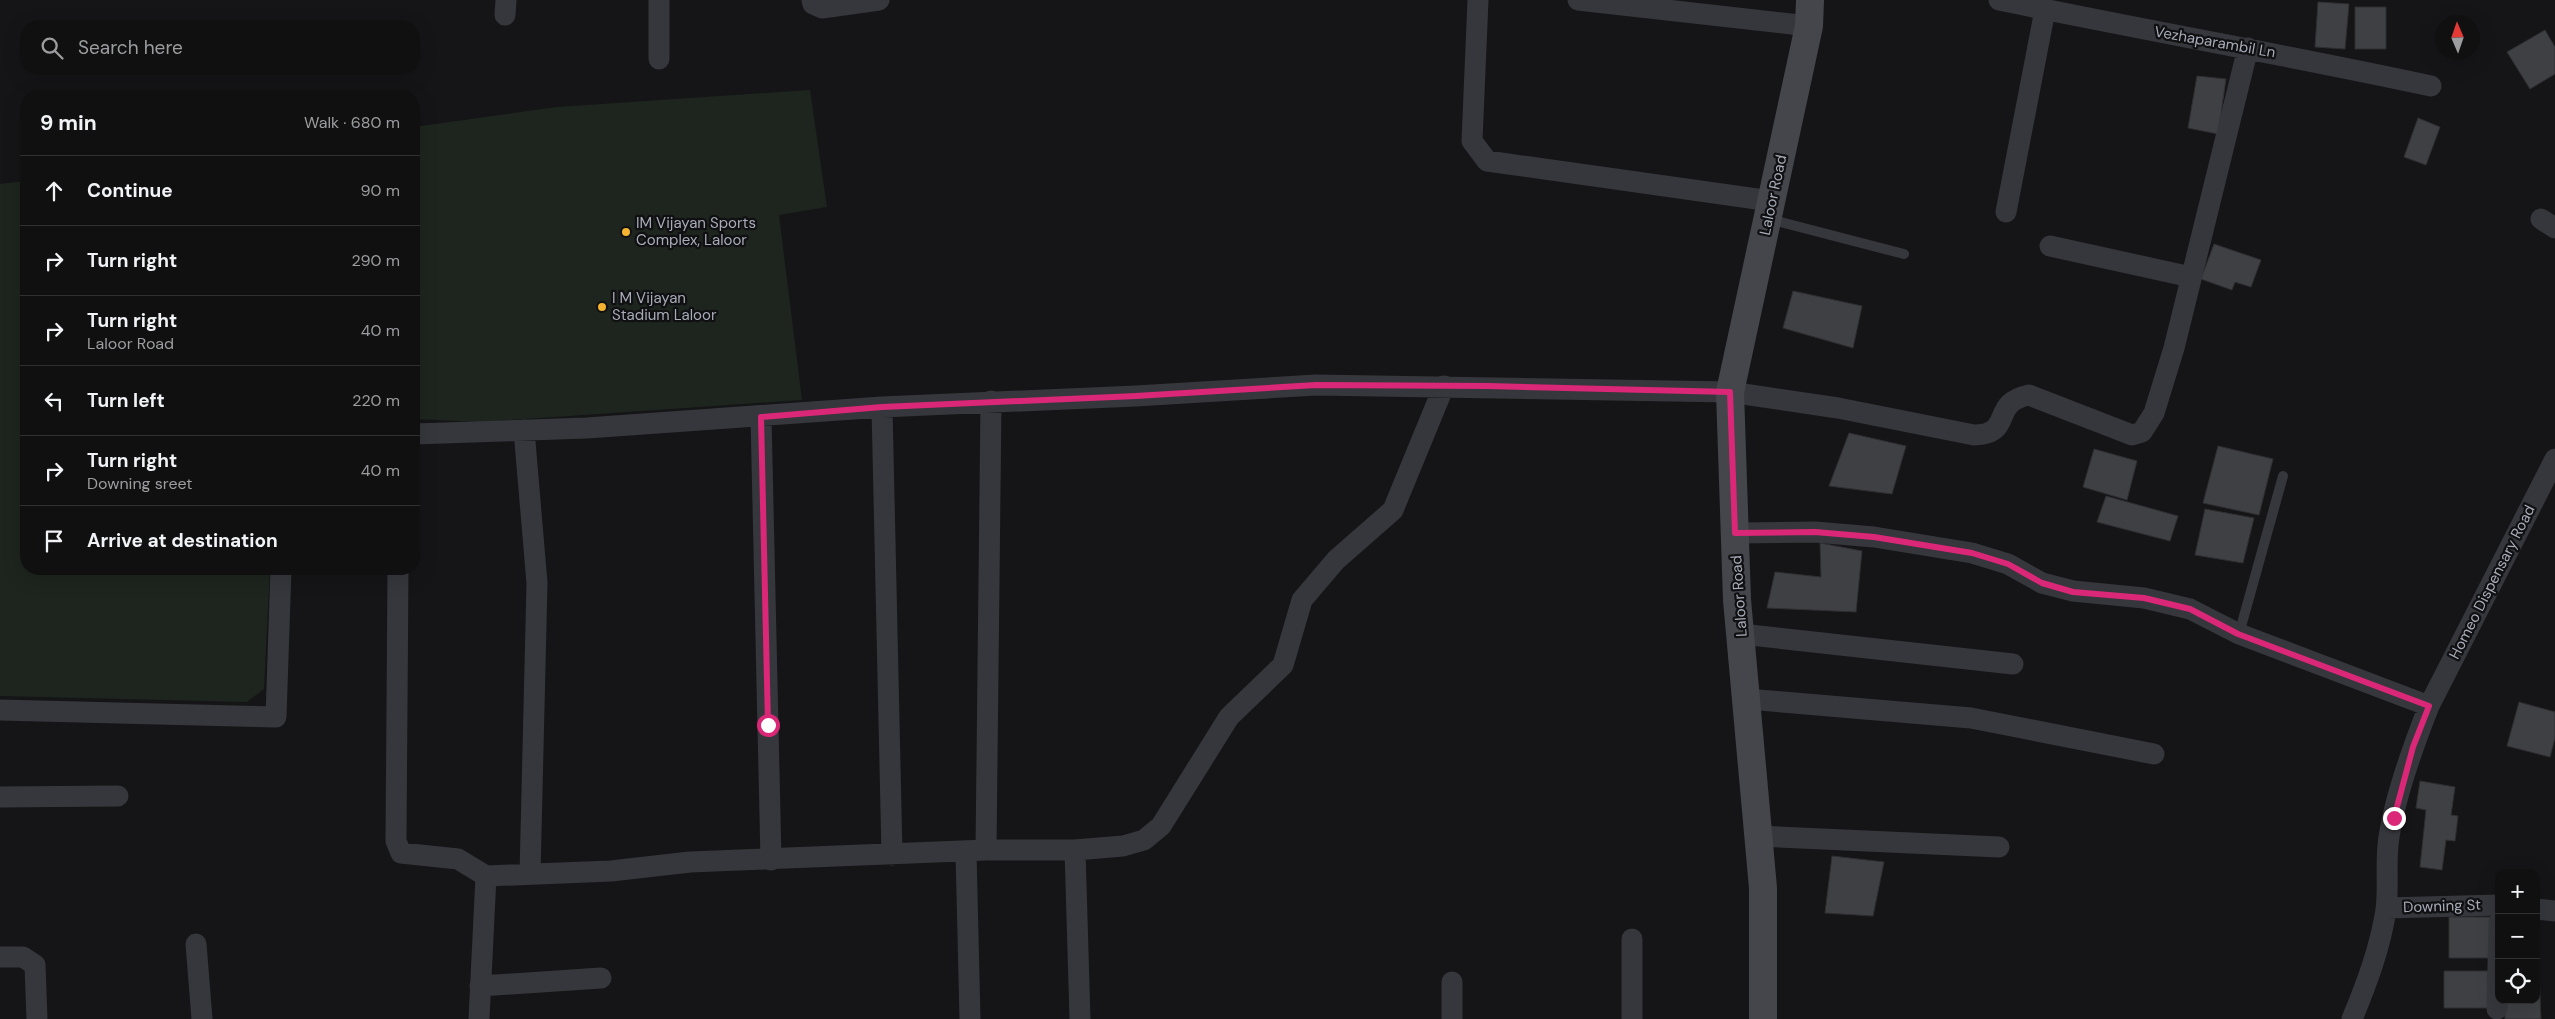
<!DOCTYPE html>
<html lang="en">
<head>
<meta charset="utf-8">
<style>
  body { margin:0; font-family:"DM Sans",sans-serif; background:#1e1e1f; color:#f1f3f6 }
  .controls { position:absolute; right:15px; bottom:15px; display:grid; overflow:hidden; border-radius:10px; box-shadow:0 5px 20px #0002 }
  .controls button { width:45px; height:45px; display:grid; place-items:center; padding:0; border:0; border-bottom:1px solid #303031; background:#101011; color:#f1f3f6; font:25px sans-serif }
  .compass { position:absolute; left:2435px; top:15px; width:45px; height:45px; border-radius:50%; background:#101011; box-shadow:0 5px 20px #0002; rotate:358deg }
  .stop { position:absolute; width:15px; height:15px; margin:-11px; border:4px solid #db2777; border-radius:50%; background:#fff }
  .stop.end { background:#db2777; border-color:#fff; box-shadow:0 1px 5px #0008 }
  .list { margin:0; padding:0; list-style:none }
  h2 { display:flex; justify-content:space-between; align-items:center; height:65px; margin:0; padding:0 20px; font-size:21px }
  h2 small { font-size:16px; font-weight:400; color:#9c9d9f }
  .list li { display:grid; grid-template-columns:32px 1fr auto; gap:15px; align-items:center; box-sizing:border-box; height:70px; padding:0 20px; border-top:1px solid #303031 }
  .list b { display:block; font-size:19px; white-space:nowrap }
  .list p { margin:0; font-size:16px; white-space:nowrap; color:#9c9d9f }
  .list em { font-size:16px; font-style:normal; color:#9c9d9f }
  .icon { flex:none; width:28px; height:28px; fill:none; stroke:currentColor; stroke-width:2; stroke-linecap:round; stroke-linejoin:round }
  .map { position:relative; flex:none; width:2555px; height:1019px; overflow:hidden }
  .search { position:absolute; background:#101011; box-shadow:0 5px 20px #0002; left:20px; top:20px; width:400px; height:55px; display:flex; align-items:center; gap:12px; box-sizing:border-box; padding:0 18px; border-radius:20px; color:#9c9d9f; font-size:19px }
  .panel { position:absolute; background:#101011; box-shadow:0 5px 20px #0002; left:20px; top:90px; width:400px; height:485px; border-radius:20px }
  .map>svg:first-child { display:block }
  .grass { fill:#1d251e }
  .building { fill:#3f4044; stroke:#2f2f33 }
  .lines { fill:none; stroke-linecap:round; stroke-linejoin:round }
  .lane { stroke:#36373c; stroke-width:10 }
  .street { stroke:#36373c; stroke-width:21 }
  .secondary { stroke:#44464c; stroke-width:28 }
  .route { stroke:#db2777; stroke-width:6 }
  .poi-dot { fill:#f4b331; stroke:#101012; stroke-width:2 }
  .labels { text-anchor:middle; stroke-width:4.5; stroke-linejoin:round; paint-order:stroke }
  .street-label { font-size:15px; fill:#a7acb8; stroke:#101012 }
  .poi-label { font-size:15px; fill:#a7acb8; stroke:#101012; text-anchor:start }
</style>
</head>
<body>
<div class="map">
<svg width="2555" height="1019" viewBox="0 0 2555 1019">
  <rect width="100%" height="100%" fill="#151517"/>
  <path class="grass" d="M 810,90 L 827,207 L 779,215 L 802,400 L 481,422 L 414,419 L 414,127 L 557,107 Z
    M 26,181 L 26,569 L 270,569 L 264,689 L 247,702 L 0,696 L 0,184 Z"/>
  <path class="building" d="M 2318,2 L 2349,4 L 2345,49 L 2315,47 Z
    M 2355,7 L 2386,7 L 2386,49 L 2355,49 Z
    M 2545,30 L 2555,47 L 2555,74 L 2530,89 L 2507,52 Z
    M 2197,76 L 2226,79 L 2218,134 L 2188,128 Z
    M 2418,118 L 2440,127 L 2426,165 L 2404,157 Z
    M 2214,244 L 2261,260 L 2251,287 L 2235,282 L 2232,290 L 2201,279 Z
    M 1793,291 L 1862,306 L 1853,348 L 1783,328 Z
    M 1849,433 L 1906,446 L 1892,494 L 1829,486 Z
    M 2218,446 L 2273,459 L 2259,515 L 2203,503 Z
    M 2094,449 L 2137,461 L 2127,500 L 2083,487 Z
    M 2106,496 L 2178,516 L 2170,541 L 2097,522 Z
    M 2205,509 L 2254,518 L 2243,563 L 2195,555 Z
    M 1820,543 L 1862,551 L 1856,612 L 1767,608 L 1775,572 L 1821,577 Z
    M 2519,702 L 2555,712 L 2555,738 L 2550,757 L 2507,746 Z
    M 2420,781 L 2455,787 L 2451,815 L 2458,816 L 2455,841 L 2446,840 L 2442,870 L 2420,867 L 2426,810 L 2416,808 Z
    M 1832,856 L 1884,862 L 1873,916 L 1825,913 Z
    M 2449,917 L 2491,917 L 2490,958 L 2449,958 Z
    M 2444,971 L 2488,971 L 2488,1008 L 2444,1008 Z
    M 2536,972 L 2539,972 L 2541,1019 L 2505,1019 L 2504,1000 L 2536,1000 Z"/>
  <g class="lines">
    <path class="lane" d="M 1769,219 L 1904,254
      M 2239,634 L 2283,476"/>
    <path class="street" d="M 659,0 L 659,59
      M 812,0 L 813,4 L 822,8 L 879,0
      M 1478,0 L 1472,141 L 1487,161 L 1771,201
      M 1578,0 L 1809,26
      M 1999,0 C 2143,30 2287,55 2431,86
      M 505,15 L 506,0
      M 2006,212 L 2045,10
      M 2541,219 L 2555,228
      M 2050,246 L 2191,277
      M 882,407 L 892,855
      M 761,417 L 771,860
      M 524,430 L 537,583 L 530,874
      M 414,434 L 587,428 L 882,407 L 1136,396 L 1316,385 L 1730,392 L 1838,408 L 1974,435 C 2015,434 1989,403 2029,395 L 2132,435 L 2142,432 L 2154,413 L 2174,348 L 2248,48
      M 1735,533 L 1815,532 L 1874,537 L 1972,553 L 2008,564 L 2042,583 L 2073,591 L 2144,598 L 2190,609 L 2239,634 L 2429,706
      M 398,569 L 396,841 L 401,853 L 458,859 L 486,876 L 611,871 L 690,862 L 986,850 L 1075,850 L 1123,846 L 1144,840 L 1161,826 L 1229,717 L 1283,665 L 1302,600 L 1336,560 L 1393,510 L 1444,386
      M 1741,634 L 2013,664
      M 1747,699 L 1971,718 L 2154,754
      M 0,710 L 276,717 L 281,569
      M 0,797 L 118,796
      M 1758,836 L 1999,847
      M 986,850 L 991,401
      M 1075,850 L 1080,1019
      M 966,852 L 970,1019
      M 2386,908 L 2499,905
      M 2536,909 L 2555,911
      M 1632,939 L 1632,1019
      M 196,944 L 202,1019
      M 0,957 L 23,957 L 35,965 L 37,1019
      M 1452,982 L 1452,1019
      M 480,986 L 601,978
      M 2497,1009 L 2499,922
      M 479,1019 L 486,876
      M 2352,1019 C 2367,983 2380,948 2386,910 C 2389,886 2385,861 2389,837 C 2395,797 2414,744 2429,706 L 2555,459"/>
    <path class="secondary" d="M 1763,1019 L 1763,888 L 1737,600 L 1730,392 L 1809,26 L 1810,0"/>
  </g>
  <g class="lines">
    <path class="route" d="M 768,725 L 761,417 L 882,407 L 1136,396 L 1316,385 L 1488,386 L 1730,392 L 1735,533 L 1815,532 L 1874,537 L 1972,553 L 2008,564 L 2042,583 L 2073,592 L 2144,598 L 2190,609 L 2238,634 L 2429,706 L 2413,747 L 2394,818"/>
  </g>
  <g class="poi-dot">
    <circle cx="626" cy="232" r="5"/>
    <circle cx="602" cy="307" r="5"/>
  </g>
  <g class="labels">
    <g class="street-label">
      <text transform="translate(2215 42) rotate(10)" y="5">Vezhaparambil Ln</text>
      <text transform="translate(1773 195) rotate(-78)" y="5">Laloor Road</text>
      <text transform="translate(2492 582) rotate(-63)" y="5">Homeo Dispensary Road</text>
      <text transform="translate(1739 596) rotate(-94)" y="5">Laloor Road</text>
      <text transform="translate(2442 906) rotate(-2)" y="5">Downing St</text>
    </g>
    <g class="poi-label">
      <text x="636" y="228">IM Vijayan Sports<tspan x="636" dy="17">Complex, Laloor</tspan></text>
      <text x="612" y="303">I M Vijayan<tspan x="612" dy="17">Stadium Laloor</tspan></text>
    </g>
  </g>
</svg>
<div class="controls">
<button>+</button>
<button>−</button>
<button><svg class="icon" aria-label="locate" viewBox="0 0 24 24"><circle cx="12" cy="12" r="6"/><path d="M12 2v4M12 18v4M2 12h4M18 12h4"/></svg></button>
</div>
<svg class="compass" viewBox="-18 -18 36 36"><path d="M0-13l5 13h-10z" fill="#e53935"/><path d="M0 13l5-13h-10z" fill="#9c9d9f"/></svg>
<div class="stop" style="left:768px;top:725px"></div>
<div class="stop end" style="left:2394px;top:818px"></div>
<div class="search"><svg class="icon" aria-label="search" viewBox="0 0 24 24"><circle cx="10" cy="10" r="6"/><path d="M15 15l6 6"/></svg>Search here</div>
<section class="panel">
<h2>9 min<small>Walk · 680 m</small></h2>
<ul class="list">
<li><svg class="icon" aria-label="ahead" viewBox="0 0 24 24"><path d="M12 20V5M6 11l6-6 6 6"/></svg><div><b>Continue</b></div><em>90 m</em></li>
<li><svg class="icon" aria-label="right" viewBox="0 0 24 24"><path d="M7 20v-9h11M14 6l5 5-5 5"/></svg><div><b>Turn right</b></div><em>290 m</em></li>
<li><svg class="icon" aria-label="right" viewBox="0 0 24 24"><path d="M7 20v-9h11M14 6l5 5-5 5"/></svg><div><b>Turn right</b><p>Laloor Road</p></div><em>40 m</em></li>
<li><svg class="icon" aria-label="left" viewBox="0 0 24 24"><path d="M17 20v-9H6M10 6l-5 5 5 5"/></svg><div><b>Turn left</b></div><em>220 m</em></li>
<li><svg class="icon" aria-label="right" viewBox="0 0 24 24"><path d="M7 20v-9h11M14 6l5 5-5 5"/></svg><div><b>Turn right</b><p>Downing sreet</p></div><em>40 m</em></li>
<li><svg class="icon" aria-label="arrive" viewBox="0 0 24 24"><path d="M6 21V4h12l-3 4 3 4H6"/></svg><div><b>Arrive at destination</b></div></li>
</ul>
</section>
</div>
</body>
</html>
